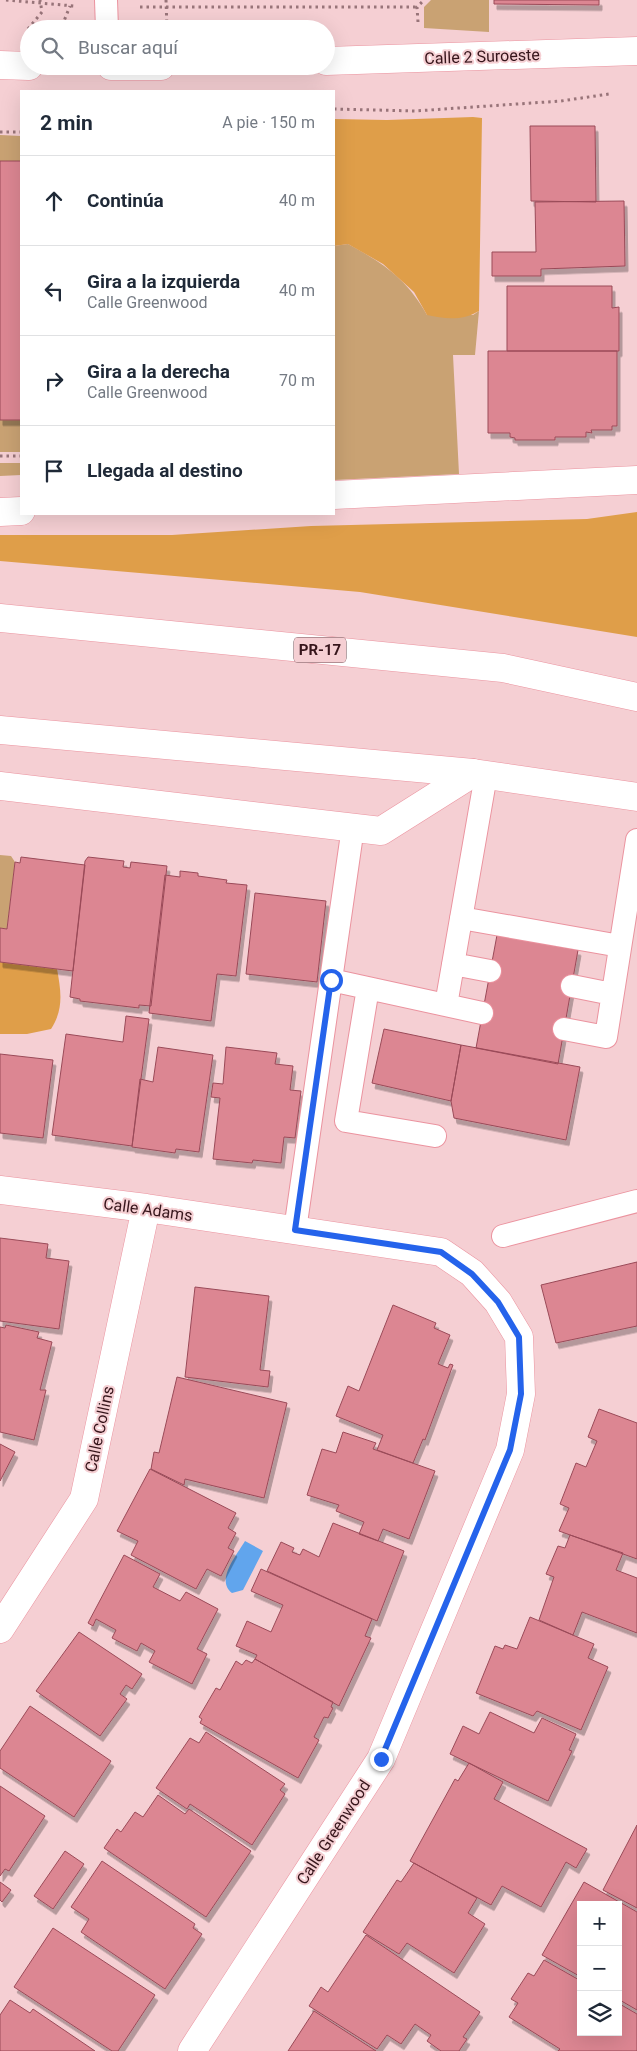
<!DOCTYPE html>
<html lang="es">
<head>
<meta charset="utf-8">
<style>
  body { margin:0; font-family:Roboto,sans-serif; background:#f6f6f7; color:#1f2937 }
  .controls { position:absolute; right:15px; bottom:15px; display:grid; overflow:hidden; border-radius:0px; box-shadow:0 5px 20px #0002 }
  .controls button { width:45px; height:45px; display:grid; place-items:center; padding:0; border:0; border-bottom:1px solid #e0e1e3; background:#fff; color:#1f2937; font:25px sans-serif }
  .stop { position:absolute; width:15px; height:15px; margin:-11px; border:4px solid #2563eb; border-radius:50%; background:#fff }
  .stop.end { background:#2563eb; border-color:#fff; box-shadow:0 1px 5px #0008 }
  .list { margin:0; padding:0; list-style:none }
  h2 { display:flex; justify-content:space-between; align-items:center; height:65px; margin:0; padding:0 20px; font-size:21px }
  h2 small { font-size:16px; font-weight:400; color:#747a83 }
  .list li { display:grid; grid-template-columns:32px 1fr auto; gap:15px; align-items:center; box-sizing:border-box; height:90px; padding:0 20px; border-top:1px solid #e0e1e3 }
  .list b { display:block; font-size:19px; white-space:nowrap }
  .list p { margin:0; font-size:16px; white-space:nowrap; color:#747a83 }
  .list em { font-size:16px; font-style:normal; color:#747a83 }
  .icon { flex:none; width:28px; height:28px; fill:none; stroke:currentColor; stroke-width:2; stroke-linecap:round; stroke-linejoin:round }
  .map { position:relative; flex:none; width:637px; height:2051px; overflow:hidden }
  .search { position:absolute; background:#fff; box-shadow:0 5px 20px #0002; left:20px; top:20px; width:315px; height:55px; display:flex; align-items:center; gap:12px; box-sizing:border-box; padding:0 18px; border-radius:28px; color:#747a83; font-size:19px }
  .panel { position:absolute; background:#fff; box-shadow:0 5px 20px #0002; left:20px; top:90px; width:315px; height:425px; border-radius:0px }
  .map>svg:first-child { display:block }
  .green { fill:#c9a273 }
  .forest { fill:#df9e49 }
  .water { fill:#61a5ed }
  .building { fill:#dc8692; stroke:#9a4a58; filter:url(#shadow) }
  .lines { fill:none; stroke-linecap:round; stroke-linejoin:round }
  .lane-casing { stroke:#eb939f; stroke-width:24 }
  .street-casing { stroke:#eb939f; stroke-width:29 }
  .primary-casing { stroke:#eb939f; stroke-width:29 }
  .path { stroke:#987479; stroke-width:3; stroke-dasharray:2.5 4; stroke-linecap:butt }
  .lane { stroke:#fff; stroke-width:22 }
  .street { stroke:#fff; stroke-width:28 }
  .primary { stroke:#fff; stroke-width:28 }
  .route { stroke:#2563eb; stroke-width:6 }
  .labels { text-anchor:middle; stroke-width:4; stroke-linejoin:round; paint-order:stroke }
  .shield { fill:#f5cfd3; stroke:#6f4d52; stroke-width:1 }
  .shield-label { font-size:15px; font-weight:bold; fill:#36151b }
  .street-label { font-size:16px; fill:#36151b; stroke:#f5cfd3 }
</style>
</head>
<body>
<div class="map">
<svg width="637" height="2051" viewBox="0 0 637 2051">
  <defs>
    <filter id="shadow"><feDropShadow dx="3" dy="5.5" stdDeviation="0" flood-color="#0004"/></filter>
  </defs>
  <rect width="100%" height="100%" fill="#f5cfd3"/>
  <path class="green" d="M 431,0 L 489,0 L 489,32 L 424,28 L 424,7 Z
    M 0,135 L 21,136 L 21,161 L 1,161 L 0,167 Z
    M 348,244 C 383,263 407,279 427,315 L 473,315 L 479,311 L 475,355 L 453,355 L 459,474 L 334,480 L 334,246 Z
    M 0,420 L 21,420 L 21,452 L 0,452 Z
    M 0,463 L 21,463 L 21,475 L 0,476 Z
    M 0,855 L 11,856 L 15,862 L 7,929 L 0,928 Z"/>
  <path class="forest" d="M 473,117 L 482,118 L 479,311 C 462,321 445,319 427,315 L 414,292 L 383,264 L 348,244 L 334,246 L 334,119 L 387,120 Z
    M 637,512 L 637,637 L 360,592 L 0,561 L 0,535 L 172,535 L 311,526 L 587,519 Z
    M 0,962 L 57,969 C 61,991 64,1009 51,1029 L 27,1034 L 0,1034 Z"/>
  <path class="water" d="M 245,1541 L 263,1551 L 243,1590 L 232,1593 C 215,1580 237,1555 245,1541 Z"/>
  <path class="building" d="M 494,0 L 599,0 L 599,5 L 494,4 Z
    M 530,126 L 595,126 L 596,202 L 531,201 Z
    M 0,161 L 21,161 L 21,420 L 0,420 Z
    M 624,201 L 625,266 L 541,269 L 541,276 L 492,276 L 492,252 L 536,252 L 535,202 Z
    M 507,286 L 612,286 L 612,308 L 619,307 L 619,351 L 507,351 Z
    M 488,351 L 617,351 L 617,426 L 612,426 L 612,430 L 591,430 L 592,433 L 586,432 L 586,437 L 555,437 L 555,440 L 515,440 L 515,438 L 510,437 L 510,433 L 488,433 Z
    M 21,857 L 85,865 L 73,971 L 0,962 L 0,928 L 7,929 L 15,862 L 20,863 Z
    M 88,857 L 124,861 L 123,867 L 130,868 L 131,862 L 167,866 L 151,1006 L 139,1005 L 139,1008 L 80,1001 L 80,999 L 70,997 L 85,861 Z
    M 180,871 L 198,873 L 198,876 L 227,880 L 226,883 L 247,885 L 236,976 L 217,974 L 211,1021 L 149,1013 L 165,875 L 180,877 Z
    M 255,893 L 326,901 L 317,982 L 246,974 Z
    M 497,935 L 578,950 L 558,1064 L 476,1048 Z
    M 126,1016 L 149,1019 L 132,1146 L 52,1135 L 66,1034 L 123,1042 Z
    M 384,1029 L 461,1045 L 451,1101 L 372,1083 Z
    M 461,1045 L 580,1067 L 566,1140 L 454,1118 L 451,1101 Z
    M 158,1047 L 213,1055 L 199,1152 L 176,1149 L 175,1153 L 132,1147 L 140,1079 L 153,1082 Z
    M 226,1047 L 277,1053 L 275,1064 L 293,1066 L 290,1090 L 301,1091 L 295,1138 L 284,1137 L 281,1163 L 253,1160 L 252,1163 L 213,1159 L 220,1098 L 211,1097 L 213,1083 L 223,1084 Z
    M 0,1054 L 53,1060 L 43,1138 L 0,1133 Z
    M 0,1238 L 48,1244 L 46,1258 L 69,1261 L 59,1329 L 0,1321 Z
    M 637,1262 L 637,1326 L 556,1343 L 541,1285 Z
    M 195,1287 L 269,1296 L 260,1370 L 270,1371 L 268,1387 L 185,1377 Z
    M 393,1305 L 436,1323 L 434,1328 L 450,1335 L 438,1364 L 448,1368 L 450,1364 L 453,1365 L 425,1440 L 423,1439 L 413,1463 L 377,1450 L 383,1435 L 336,1416 L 348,1386 L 359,1391 Z
    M 6,1325 L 39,1332 L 37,1338 L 52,1342 L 40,1390 L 46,1390 L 34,1440 L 0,1432 L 0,1327 L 5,1328 Z
    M 177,1377 L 287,1403 L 264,1498 L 185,1479 L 184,1485 L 151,1469 L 154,1452 L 159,1453 Z
    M 599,1409 L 637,1423 L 637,1559 L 559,1531 L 569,1508 L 560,1504 L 576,1463 L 586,1467 L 597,1441 L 588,1437 Z
    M 343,1432 L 376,1443 L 373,1449 L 435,1471 L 409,1539 L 383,1529 L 378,1541 L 359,1534 L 364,1522 L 336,1511 L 339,1505 L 307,1495 L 322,1449 L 336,1453 Z
    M 0,1444 L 15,1452 L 0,1481 Z
    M 150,1469 L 236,1513 L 228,1528 L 236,1533 L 228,1548 L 234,1551 L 221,1576 L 207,1569 L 196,1589 L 131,1555 L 138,1541 L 117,1531 Z
    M 333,1523 L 404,1551 L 377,1621 L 267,1571 L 281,1542 L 294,1548 L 292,1552 L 300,1555 L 303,1549 L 319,1557 Z
    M 570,1535 L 623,1553 L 616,1570 L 637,1578 L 637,1633 L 582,1612 L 573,1635 L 539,1620 L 554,1577 L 546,1574 L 558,1546 L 565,1548 Z
    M 124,1555 L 160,1574 L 153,1587 L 180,1601 L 186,1592 L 218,1609 L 197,1649 L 207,1654 L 192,1684 L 149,1662 L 155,1651 L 141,1643 L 137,1651 L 112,1638 L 116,1630 L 96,1619 L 93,1626 L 88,1623 Z
    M 261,1569 L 372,1619 L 365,1636 L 371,1638 L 339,1706 L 255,1659 L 257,1655 L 236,1646 L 247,1621 L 271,1632 L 283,1605 L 251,1591 Z
    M 530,1617 L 594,1644 L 588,1658 L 608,1667 L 581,1730 L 537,1711 L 533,1716 L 476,1693 L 495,1646 L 503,1649 L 505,1645 L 517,1649 Z
    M 79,1632 L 142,1674 L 132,1689 L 126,1685 L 120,1694 L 127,1699 L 100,1736 L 36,1691 Z
    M 255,1659 L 333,1702 L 331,1707 L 333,1708 L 328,1718 L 324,1717 L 314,1737 L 319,1740 L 298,1778 L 200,1723 L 202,1719 L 199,1717 L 216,1688 L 220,1690 L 236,1661 L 242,1665 L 246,1660 L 252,1663 Z
    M 30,1706 L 111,1761 L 74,1817 L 0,1768 L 0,1751 Z
    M 490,1712 L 534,1733 L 542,1718 L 576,1734 L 569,1750 L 572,1751 L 548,1801 L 450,1754 L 463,1726 L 479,1734 Z
    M 206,1732 L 285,1784 L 280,1790 L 285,1794 L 252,1845 L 190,1804 L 187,1809 L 156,1788 L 190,1738 L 199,1743 Z
    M 469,1763 L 503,1782 L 494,1799 L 587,1849 L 576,1868 L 566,1862 L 541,1907 L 502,1886 L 491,1905 L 410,1861 L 455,1779 L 458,1781 Z
    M 0,1786 L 45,1816 L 9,1871 L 5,1869 L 0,1876 Z
    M 158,1795 L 185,1814 L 189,1809 L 251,1851 L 206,1917 L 104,1848 L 117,1829 L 121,1832 L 135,1812 L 143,1817 Z
    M 637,1825 L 637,1908 L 603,1890 Z
    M 65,1851 L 84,1864 L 53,1909 L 34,1896 Z
    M 102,1861 L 195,1924 L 193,1928 L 202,1934 L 165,1989 L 81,1932 L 89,1919 L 71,1907 Z
    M 414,1863 L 477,1898 L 468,1913 L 485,1924 L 454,1973 L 407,1943 L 399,1954 L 363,1932 L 397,1880 L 401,1882 Z
    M 0,1882 L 11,1890 L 2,1902 L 0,1900 Z
    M 584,1882 L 637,1912 L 637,2010 L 618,1999 L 618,1905 L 581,1905 L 581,1977 L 542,1955 Z
    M 53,1928 L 155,1995 L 118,2051 L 112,2051 L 14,1987 Z
    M 366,1935 L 480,2012 L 463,2037 L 467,2039 L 459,2051 L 441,2051 L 427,2041 L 431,2035 L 415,2024 L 401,2044 L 387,2035 L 377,2049 L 309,2006 L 321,1987 L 328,1992 Z
    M 544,1960 L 581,1981 L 581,2032 L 618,2032 L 618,2003 L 637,2014 L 637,2051 L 558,2051 L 560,2049 L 509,2017 L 518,2003 L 511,1999 L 528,1973 L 534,1976 Z
    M 10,2000 L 30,2013 L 33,2009 L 95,2051 L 0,2051 L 0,2015 Z
    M 314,2011 L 376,2051 L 288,2051 Z"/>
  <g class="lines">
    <g class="lane-casing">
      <path id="lane" d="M 106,0 L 107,29
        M 461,918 L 620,946
        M 453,964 L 490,971
        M 331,980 L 482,1013
        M 572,986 L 612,994
        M 368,988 L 346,1121 L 435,1136
        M 446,1005 L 486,775
        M 564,1029 L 606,1037 L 637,840
        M 295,1230 L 353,827
        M 503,1236 L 637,1201"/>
    </g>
    <g class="street-casing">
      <path id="street" d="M 326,61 L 637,51
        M 0,65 L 29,66
        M 111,66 L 161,66
        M 334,495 L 637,480
        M 0,512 L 21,511
        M 0,786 L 381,831 L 473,773
        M 0,1190 L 146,1208 L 441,1252 L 472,1273 L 498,1302 L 519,1337 L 521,1394 L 510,1450 L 381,1759 L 192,2051
        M 0,1629 L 84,1499 L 146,1208"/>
    </g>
    <g class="primary-casing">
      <path id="primary" d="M 0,618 L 503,668 L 637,697
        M 0,730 L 473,773 L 637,797"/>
    </g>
    <path class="path" d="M 6,0 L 74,6
      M 166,0 L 167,29
      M 140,7 L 417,7
      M 418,22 L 417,7 L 424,0
      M 28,29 L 42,12 L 40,0
      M 56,29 L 64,21 L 70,6
      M 334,109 L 415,111 L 561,101 L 609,94
      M 0,132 L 21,132
      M 0,456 L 21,456"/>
    <use href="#lane" class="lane"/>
    <use href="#street" class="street"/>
    <use href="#primary" class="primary"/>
  </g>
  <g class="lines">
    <path class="route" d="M 331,980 L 295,1230 L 441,1252 L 472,1274 L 498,1302 L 519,1337 L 521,1394 L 510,1450 L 381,1759"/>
  </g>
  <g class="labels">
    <rect class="shield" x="294" y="637.5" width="52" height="25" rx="4"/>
    <g class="shield-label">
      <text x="320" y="655">PR-17</text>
    </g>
    <g class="street-label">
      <text transform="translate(482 56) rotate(-2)" y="6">Calle 2 Suroeste</text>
      <text transform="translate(148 1209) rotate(8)" y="6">Calle Adams</text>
      <text transform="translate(99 1429) rotate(-78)" y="6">Calle Collins</text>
      <text transform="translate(333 1832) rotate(-57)" y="6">Calle Greenwood</text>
    </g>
  </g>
</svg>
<div class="controls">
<button>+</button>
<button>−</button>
<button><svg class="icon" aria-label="layers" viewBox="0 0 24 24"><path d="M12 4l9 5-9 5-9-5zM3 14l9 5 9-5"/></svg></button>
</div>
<div class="stop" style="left:331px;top:980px"></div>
<div class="stop end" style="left:381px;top:1759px"></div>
<div class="search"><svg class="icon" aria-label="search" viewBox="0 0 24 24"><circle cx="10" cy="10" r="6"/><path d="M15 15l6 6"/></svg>Buscar aquí</div>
<section class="panel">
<h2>2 min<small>A pie · 150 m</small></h2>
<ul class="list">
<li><svg class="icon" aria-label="ahead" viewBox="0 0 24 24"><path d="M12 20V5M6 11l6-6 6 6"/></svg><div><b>Continúa</b></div><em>40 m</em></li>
<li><svg class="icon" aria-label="left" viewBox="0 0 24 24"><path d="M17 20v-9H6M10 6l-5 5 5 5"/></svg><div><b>Gira a la izquierda</b><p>Calle Greenwood</p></div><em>40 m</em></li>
<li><svg class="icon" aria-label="right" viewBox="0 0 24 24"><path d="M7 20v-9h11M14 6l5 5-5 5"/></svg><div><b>Gira a la derecha</b><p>Calle Greenwood</p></div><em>70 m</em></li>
<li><svg class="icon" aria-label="arrive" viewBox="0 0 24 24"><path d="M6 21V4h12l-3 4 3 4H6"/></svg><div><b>Llegada al destino</b></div></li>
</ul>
</section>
</div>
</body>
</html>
